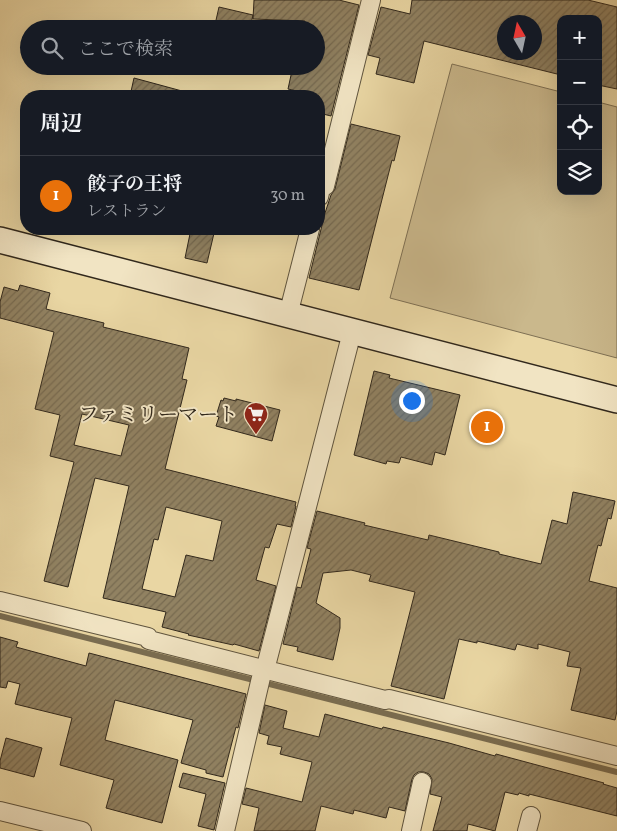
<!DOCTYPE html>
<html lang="ja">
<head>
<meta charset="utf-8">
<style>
  body { margin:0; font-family:Vollkorn,"Noto Serif JP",serif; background:#242831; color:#f1f3f6 }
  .controls { position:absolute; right:15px; top:15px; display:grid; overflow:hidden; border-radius:10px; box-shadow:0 5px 20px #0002 }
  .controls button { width:45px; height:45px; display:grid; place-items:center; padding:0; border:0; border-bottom:1px solid #363941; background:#171b24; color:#f1f3f6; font:25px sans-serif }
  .compass { position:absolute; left:497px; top:15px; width:45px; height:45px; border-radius:50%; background:#171b24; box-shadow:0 5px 20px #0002; rotate:351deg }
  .you { position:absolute; left:411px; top:400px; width:18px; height:18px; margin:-12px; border:4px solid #fff; border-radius:50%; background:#1a73e8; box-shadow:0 0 0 8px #1a73e833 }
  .badge { display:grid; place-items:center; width:32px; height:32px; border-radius:50%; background:#0b8043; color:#fff; font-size:16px; font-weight:700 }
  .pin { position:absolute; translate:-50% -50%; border:2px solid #fff; box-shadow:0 1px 5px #0006 }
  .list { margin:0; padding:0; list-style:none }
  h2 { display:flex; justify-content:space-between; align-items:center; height:65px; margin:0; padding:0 20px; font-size:21px }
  h2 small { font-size:16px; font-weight:400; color:#9ea1a6 }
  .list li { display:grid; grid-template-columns:32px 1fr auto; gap:15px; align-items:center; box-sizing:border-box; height:80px; padding:0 20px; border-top:1px solid #363941 }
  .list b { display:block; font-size:19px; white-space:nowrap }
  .list p { margin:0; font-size:16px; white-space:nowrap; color:#9ea1a6 }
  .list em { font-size:16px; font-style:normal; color:#9ea1a6 }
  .icon { flex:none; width:28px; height:28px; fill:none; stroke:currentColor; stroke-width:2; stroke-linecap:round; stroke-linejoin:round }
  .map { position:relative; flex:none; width:617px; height:831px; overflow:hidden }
  .search { position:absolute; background:#171b24; box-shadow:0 5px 20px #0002; left:20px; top:20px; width:305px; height:55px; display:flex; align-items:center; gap:12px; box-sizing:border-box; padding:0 18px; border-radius:28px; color:#9ea1a6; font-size:19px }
  .panel { position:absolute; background:#171b24; box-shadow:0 5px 20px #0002; left:20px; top:90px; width:305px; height:145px; border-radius:20px }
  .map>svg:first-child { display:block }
  .green { fill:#cab88c; stroke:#7e7054 }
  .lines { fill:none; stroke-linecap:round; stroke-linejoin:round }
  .stream { stroke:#7a6d51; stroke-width:6 }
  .building { fill:url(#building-hatch); stroke:#31281c; fill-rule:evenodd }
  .street-casing { stroke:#5f543e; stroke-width:20 }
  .secondary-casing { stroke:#31281c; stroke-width:28 }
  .street { stroke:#f1e4c3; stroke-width:18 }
  .secondary { stroke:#f1e4c3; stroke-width:25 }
  .labels { text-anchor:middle; stroke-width:4; stroke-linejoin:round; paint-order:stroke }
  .poi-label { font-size:20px; fill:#31281c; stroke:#f1e4c3; text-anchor:end }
</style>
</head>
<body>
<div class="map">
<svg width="617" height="831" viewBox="0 0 617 831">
  <defs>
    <pattern id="building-hatch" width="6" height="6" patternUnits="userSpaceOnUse" patternTransform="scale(1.25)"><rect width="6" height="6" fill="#918262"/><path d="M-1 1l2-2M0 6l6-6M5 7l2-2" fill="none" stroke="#776a50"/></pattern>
  </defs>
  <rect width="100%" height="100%" fill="#e9d6a3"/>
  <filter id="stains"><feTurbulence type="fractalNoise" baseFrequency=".004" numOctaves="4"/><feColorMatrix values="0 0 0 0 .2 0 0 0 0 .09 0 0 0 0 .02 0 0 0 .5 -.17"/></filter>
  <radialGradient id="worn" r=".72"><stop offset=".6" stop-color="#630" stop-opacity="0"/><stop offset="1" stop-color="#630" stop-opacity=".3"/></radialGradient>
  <path class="green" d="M 452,64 L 561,92 L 561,191 L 598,191 L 598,102 L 617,107 L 617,358 L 390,298 Z"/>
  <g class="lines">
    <path class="stream" d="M 0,616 L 617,772"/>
  </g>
  <path class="building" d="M 254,0 L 339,0 L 359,5 L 331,116 L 319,113 L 319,96 L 288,89 L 293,66 L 316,66 L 316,29 L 303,28 L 305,21 L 253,19 Z
    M 412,0 L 588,0 L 617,7 L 617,89 L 598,85 L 598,19 L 561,19 L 561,75 L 424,41 L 414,83 L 376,74 L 380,58 L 368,55 L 381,7 L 410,14 ZM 504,22 L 534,22 L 534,52 L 504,52 Z
    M 219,7 L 253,15 L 250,29 L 214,29 Z
    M 134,78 L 182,91 L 181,96 L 130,96 Z
    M 351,124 L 400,136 L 394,161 L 392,160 L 359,290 L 309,278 L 325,213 L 331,195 L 335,189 Z
    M 191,229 L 215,229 L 207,263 L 185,258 Z
    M 20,285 L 50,293 L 46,309 L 104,323 L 103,327 L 189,348 L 182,379 L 187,380 L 165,469 L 296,502 L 295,506 L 296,506 L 291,527 L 277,524 L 269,548 L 265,547 L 256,580 L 276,586 L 259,651 L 234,644 L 233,645 L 188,635 L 189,634 L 162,627 L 166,612 L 103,598 L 129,486 L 95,478 L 68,587 L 44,581 L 74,462 L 50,456 L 60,415 L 35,409 L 54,332 L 0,318 L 0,302 L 4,287 L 18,291 ZM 82,414 L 129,425 L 121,456 L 74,445 ZM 166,507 L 222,521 L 213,561 L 186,555 L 175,597 L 142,589 L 154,539 L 158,540 Z
    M 374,371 L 390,375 L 389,378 L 460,395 L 445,455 L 435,452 L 432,465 L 401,457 L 399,463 L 387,461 L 386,464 L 354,455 Z
    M 224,398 L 236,401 L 236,399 L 280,410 L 272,441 L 216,426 L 219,417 L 216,416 L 221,400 L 223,401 Z
    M 573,492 L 615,501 L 611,519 L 608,518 L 601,546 L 598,545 L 589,581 L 617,588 L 617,711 L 615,720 L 571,710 L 581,668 L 567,666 L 570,652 L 538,644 L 538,649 L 517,644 L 515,650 L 477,641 L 477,643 L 459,639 L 444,699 L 391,686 L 415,592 L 369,581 L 371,575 L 351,570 L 323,573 L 316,603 L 340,618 L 340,628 L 333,660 L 297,651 L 298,647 L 283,644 L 297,587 L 301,588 L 311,549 L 307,548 L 317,511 L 365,523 L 364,525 L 428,540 L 429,535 L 499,552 L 499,554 L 541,564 L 552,520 L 567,524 Z
    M 0,637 L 18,642 L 16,647 L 86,666 L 89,653 L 246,694 L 238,728 L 236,727 L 223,777 L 206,773 L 206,770 L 181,763 L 193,720 L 115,700 L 105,740 L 178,760 L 162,823 L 106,808 L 114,780 L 60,765 L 72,718 L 15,704 L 20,684 L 8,681 L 6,688 L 0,687 Z
    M 265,705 L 287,711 L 283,728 L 319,737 L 325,714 L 382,729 L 383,727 L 449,743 L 495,756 L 496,754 L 604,783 L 603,784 L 617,788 L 617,816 L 529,794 L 529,796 L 519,793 L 518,795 L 505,792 L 495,831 L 468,824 L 467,831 L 433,831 L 442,797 L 430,794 L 432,779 L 429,774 L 424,772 L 418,772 L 414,775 L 412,779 L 405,811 L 389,807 L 386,818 L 354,810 L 353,814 L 321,806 L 315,831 L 254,831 L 259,808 L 242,804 L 246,788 L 302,802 L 312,762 L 280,754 L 282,747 L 267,744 L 269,736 L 259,733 Z
    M 6,738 L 42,748 L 34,777 L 0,768 L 0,761 Z
    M 183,773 L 225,783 L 214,830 L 198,826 L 206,794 L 179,787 Z"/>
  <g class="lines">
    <g class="street-casing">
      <path id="street" d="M 319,197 L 321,188 L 325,186 L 371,0
        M 288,315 L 310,229
        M 0,601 L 148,637 L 149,640 L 385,700 L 389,699 L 617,756
        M 265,670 L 352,332
        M 0,811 L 82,831
        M 225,831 L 263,669
        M 411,831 L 422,782
        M 527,831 L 531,816"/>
    </g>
    <g class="secondary-casing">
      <path id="secondary" d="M 0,240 L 617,400"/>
    </g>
    <use href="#street" class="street"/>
    <use href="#secondary" class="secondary"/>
  </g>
  <defs>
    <g id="supermarket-pin" transform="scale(1.25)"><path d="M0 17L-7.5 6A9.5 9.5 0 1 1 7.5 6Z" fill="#8f2418" stroke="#f1e4c3"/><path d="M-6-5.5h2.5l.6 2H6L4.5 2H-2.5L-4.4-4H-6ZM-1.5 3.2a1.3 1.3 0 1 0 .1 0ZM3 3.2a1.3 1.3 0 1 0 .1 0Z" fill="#fff"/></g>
  </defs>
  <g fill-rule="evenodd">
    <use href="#supermarket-pin" x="256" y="414"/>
  </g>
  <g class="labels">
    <g class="poi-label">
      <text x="238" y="421">ファミリーマート</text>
    </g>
  </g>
  <rect width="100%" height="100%" filter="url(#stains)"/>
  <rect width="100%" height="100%" fill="url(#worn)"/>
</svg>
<div class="controls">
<button>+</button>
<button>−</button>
<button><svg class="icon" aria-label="locate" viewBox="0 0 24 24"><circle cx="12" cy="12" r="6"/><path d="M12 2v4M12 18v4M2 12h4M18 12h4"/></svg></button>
<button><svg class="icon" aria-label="layers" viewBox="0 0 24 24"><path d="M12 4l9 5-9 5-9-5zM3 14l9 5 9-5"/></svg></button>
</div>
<svg class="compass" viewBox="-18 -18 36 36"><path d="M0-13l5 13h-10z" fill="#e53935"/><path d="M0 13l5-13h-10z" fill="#9ea1a6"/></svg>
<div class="you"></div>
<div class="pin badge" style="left:487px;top:427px;background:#e8710a">1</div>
<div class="search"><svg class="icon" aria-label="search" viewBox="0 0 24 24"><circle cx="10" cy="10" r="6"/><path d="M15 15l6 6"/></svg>ここで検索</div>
<section class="panel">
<h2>周辺<small></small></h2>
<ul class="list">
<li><span class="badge" style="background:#e8710a">1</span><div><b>餃子の王将</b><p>レストラン</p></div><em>30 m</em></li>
</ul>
</section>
</div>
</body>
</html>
